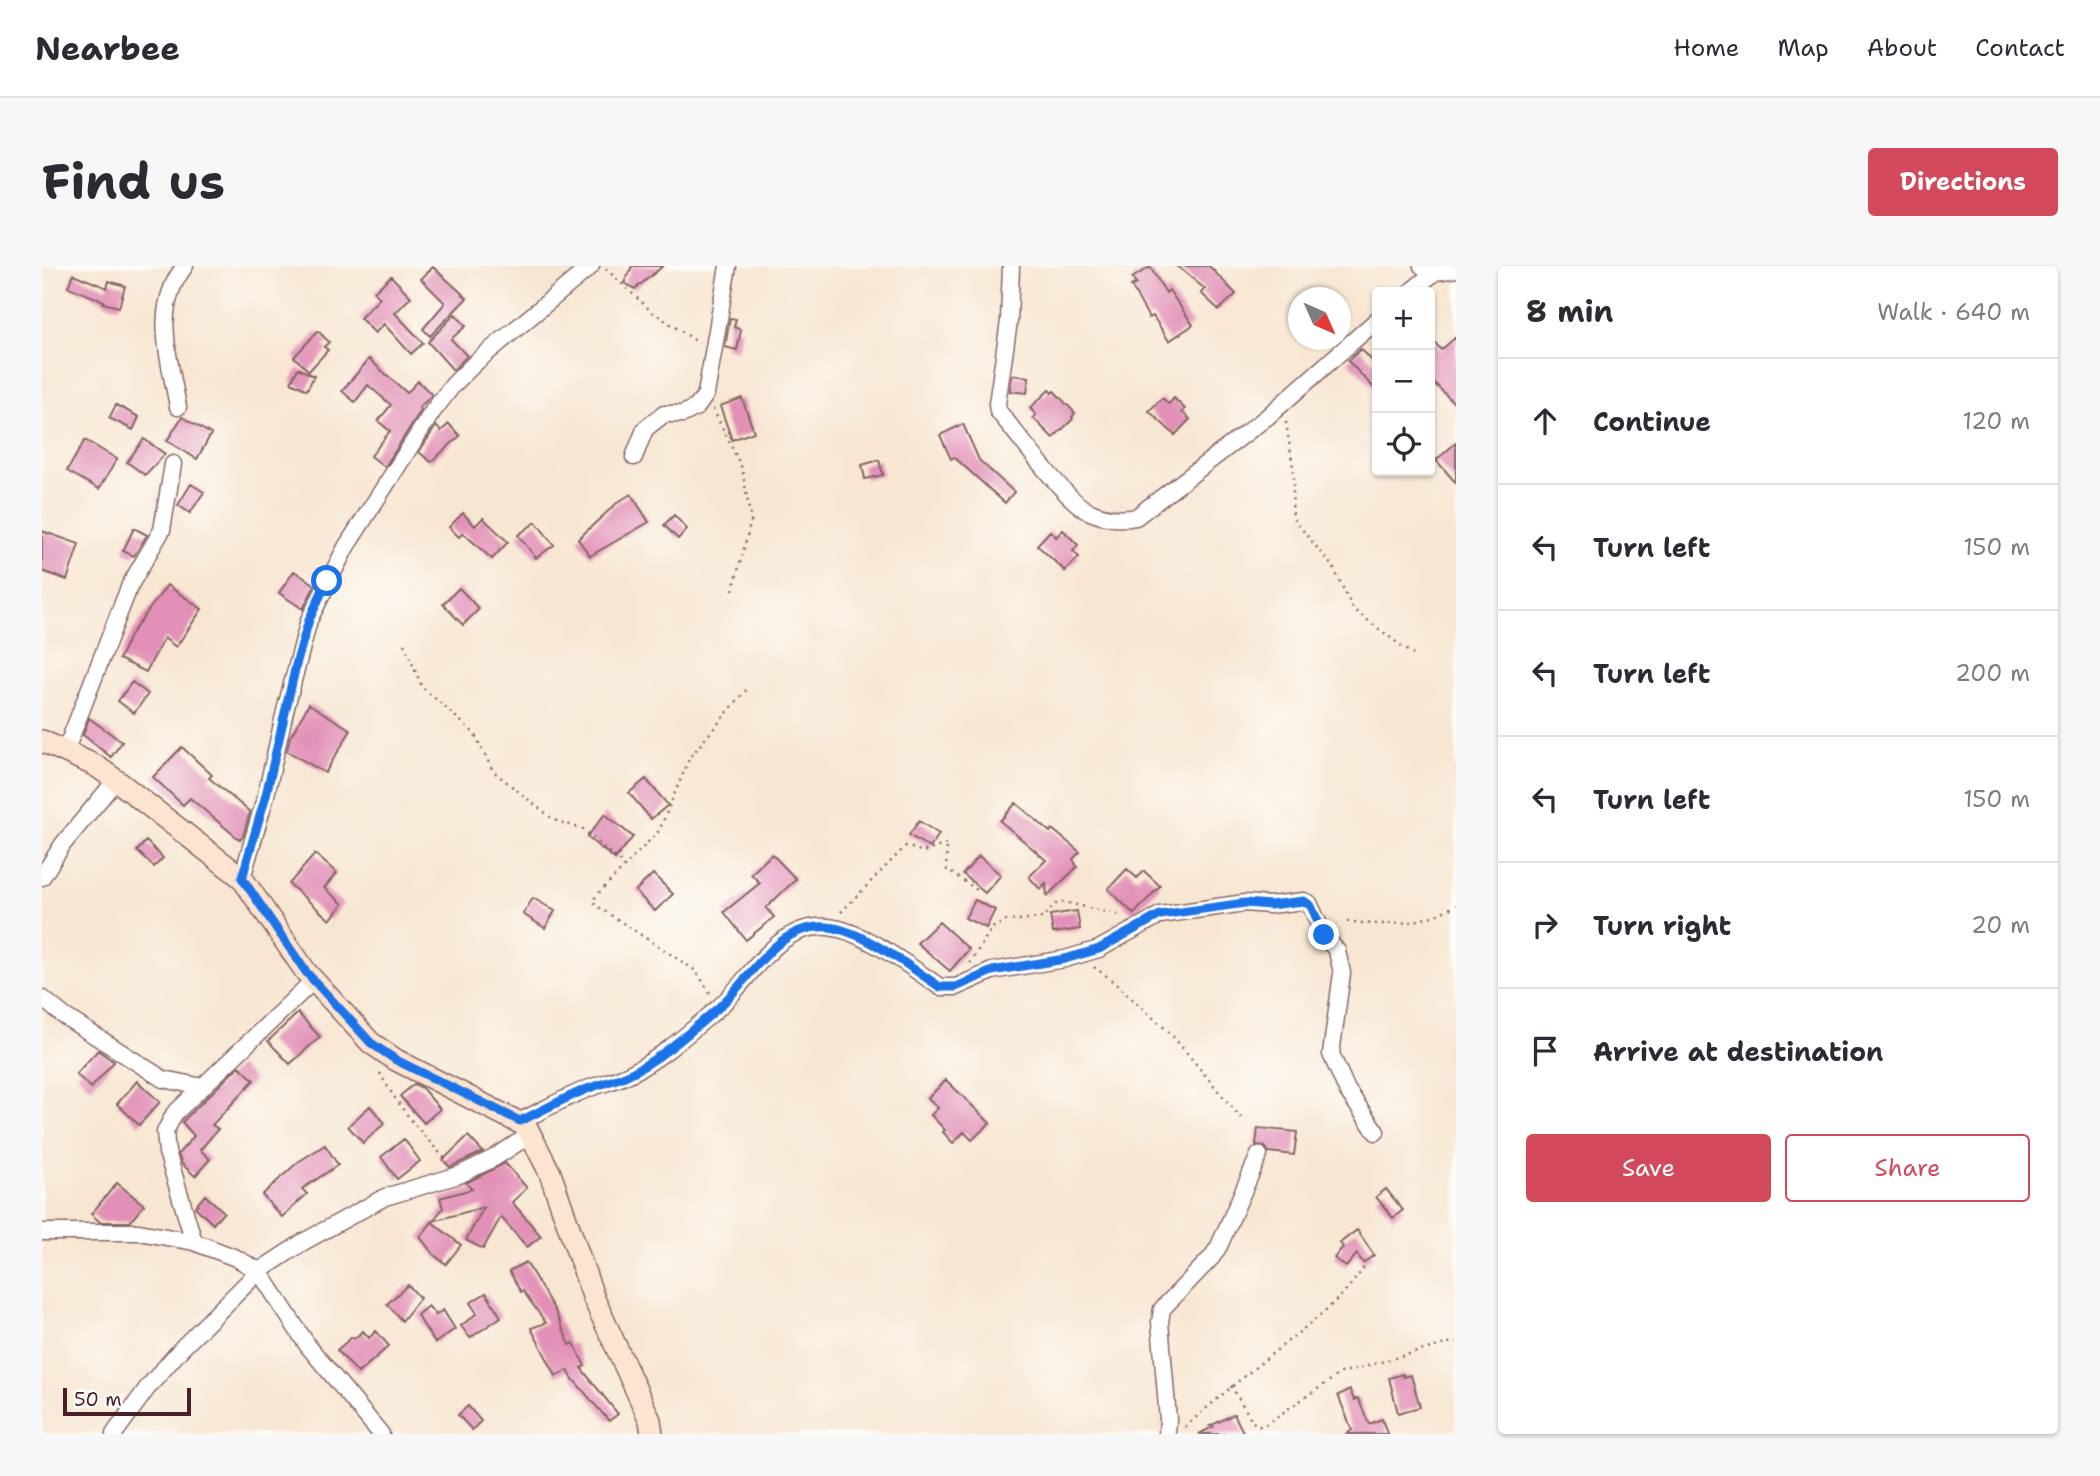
<!DOCTYPE html>
<html lang="en">
<head>
<meta charset="utf-8">
<style>
  body { margin:0; font-family:"Shantell Sans",sans-serif; background:#f7f7f7; color:#2b2b33 }
  .controls { position:absolute; right:21px; top:21px; display:grid; overflow:hidden; border-radius:7px; box-shadow:0 2px 5px #0004 }
  .controls button { width:63px; height:63px; display:grid; place-items:center; padding:0; border:0; border-bottom:2px solid #e1e1e2; background:#fff; color:#2b2b33; font:35px sans-serif }
  .compass { position:absolute; left:1246px; top:21px; width:63px; height:63px; border-radius:50%; background:#fff; box-shadow:0 2px 5px #0004; rotate:135deg }
  .scale { position:absolute; left:21px; bottom:18px; width:128px; box-sizing:border-box; padding-left:7px; border:4px solid #4a1f2b; border-top:0; font-size:19px; line-height:24px; white-space:nowrap; color:#4a1f2b; -webkit-text-stroke:5px #fdfcf7; paint-order:stroke }
  .stop { position:absolute; width:21px; height:21px; margin:-16px; border:5px solid #1a73e8; border-radius:50%; background:#fff }
  .stop.end { background:#1a73e8; border-color:#fff; box-shadow:0 2px 7px #0008 }
  .list { margin:0; padding:0; list-style:none }
  h2 { display:flex; justify-content:space-between; align-items:center; height:91px; margin:0; padding:0 28px; font-size:30px }
  h2 small { font-size:23px; font-weight:400; color:#7c7c81 }
  .list li { display:grid; grid-template-columns:46px 1fr auto; gap:21px; align-items:center; box-sizing:border-box; height:126px; padding:0 28px; border-top:2px solid #e1e1e2 }
  .list b { display:block; font-size:26px; white-space:nowrap }
  .list em { font-size:23px; font-style:normal; color:#7c7c81 }
  .actions { display:flex; gap:14px; padding:21px 28px }
  .actions a { flex:1; padding:16px 0; border:2px solid #d1495b; border-radius:7px; text-align:center; font-size:24px; color:#d1495b }
  .actions .main { background:#d1495b; color:#fff }
  .icon { flex:none; width:38px; height:38px; fill:none; stroke:currentColor; stroke-width:2; stroke-linecap:round; stroke-linejoin:round }
  .map { position:relative; flex:none; width:1414px; height:1168px; overflow:hidden; border-radius:7px }
  header { display:flex; align-items:center; gap:42px; box-sizing:border-box; height:98px; padding:0 35px; background:#fff; border-bottom:2px solid #e1e1e2 }
  header strong { font-size:33px }
  nav { display:flex; gap:38px; margin-inline-start:auto; font-size:24px }
  .intro { display:flex; align-items:center; justify-content:space-between; box-sizing:border-box; height:168px; padding:0 42px }
  h1 { margin:0; font-size:49px }
  .button { padding:18px 32px; border-radius:7px; background:#d1495b; color:#fff; font-size:24px; font-weight:700 }
  main { display:flex; gap:42px; padding:0 42px }
  aside { flex:1; background:#fff; border-radius:7px; box-shadow:0 2px 5px #0004 }
  .map>svg:first-child { display:block }
  .building { fill:#e290b7 }
  .lines { fill:none; stroke-linecap:round; stroke-linejoin:round }
  .street-casing { stroke:#876565; stroke-width:19 }
  .secondary-casing { stroke:#876565; stroke-width:24 }
  .path { stroke:#876565; stroke-width:2.5; stroke-dasharray:2 5; stroke-linecap:butt }
  .street { stroke:#fff; stroke-width:16 }
  .secondary { stroke:#fde4d0; stroke-width:21 }
  .route { stroke:#1a73e8; stroke-width:9 }
</style>
</head>
<body>
<header>
<strong>Nearbee</strong>
<nav><a>Home</a><a>Map</a><a>About</a><a>Contact</a></nav>
</header>
<div class="intro"><h1>Find us</h1><a class="button">Directions</a></div>
<main>
<div class="map">
<svg width="1414" height="1168" viewBox="0 0 1414 1168">
  <rect width="100%" height="100%" fill="#fdfcf7"/>
  <filter id="ink" filterUnits="userSpaceOnUse"><feTurbulence type="fractalNoise" baseFrequency=".0143" numOctaves="2"/><feDisplacementMap in="SourceGraphic" scale="14" xChannelSelector="R" yChannelSelector="G"/><feConvolveMatrix kernelMatrix="1 2 1 2 8 2 1 2 1" color-interpolation-filters="sRGB"/></filter>
  <filter id="wash" filterUnits="userSpaceOnUse"><feTurbulence type="fractalNoise" baseFrequency=".00686" numOctaves="4" result="noise"/><feDisplacementMap in="SourceGraphic" scale="28" xChannelSelector="R" yChannelSelector="G"/><feGaussianBlur stdDeviation="1.57" result="paint"/><feColorMatrix in="noise" values="0 0 0 0 0 0 0 0 0 0 0 0 0 0 0 0 0 1.4 0 .05"/><feComposite in="paint" operator="in"/></filter>
  <g filter="url(#wash)">
    <rect width="100%" height="100%" fill="#f7e6d1"/>
    <g id="blocks">
      <path class="building" d="M 590,0 L 621,0 L 593,23 L 582,17 Z
        M 1135,0 L 1167,0 L 1194,28 L 1177,44 L 1159,27 L 1163,23 Z
        M 391,1 L 425,32 L 388,70 L 381,63 L 403,37 L 379,13 Z
        M 1108,1 L 1124,27 L 1127,24 L 1151,59 L 1127,75 L 1111,50 L 1107,52 L 1089,20 L 1094,18 L 1090,12 Z
        M 31,8 L 65,22 L 67,15 L 83,20 L 77,41 L 61,37 L 62,35 L 26,21 Z
        M 349,10 L 369,31 L 353,47 L 381,77 L 369,88 L 342,58 L 333,67 L 318,52 L 338,32 L 332,26 Z
        M 413,48 L 424,60 L 409,73 L 425,90 L 411,104 L 386,76 Z
        M 688,52 L 694,53 L 692,61 L 699,64 L 695,84 L 683,81 Z
        M 276,65 L 287,76 L 282,81 L 286,84 L 267,105 L 252,91 Z
        M 1388,70 L 1399,84 L 1414,71 L 1414,139 L 1388,113 Z
        M 1319,83 L 1335,100 L 1335,125 L 1306,95 Z
        M 327,93 L 365,127 L 376,115 L 390,129 L 377,142 L 379,144 L 343,201 L 329,190 L 348,165 L 336,155 L 349,139 L 326,119 L 313,136 L 300,125 Z
        M 256,102 L 272,110 L 265,124 L 249,116 Z
        M 970,109 L 987,111 L 985,127 L 968,125 Z
        M 1007,124 L 1010,127 L 1012,125 L 1033,147 L 1030,151 L 1031,153 L 1011,172 L 991,152 L 994,149 L 988,142 Z
        M 700,132 L 712,166 L 690,174 L 678,140 Z
        M 1120,132 L 1127,138 L 1132,132 L 1143,143 L 1140,146 L 1148,153 L 1133,169 L 1107,145 Z
        M 74,139 L 97,151 L 91,164 L 67,152 Z
        M 140,151 L 169,168 L 155,193 L 125,175 Z
        M 407,158 L 418,170 L 389,196 L 377,186 L 394,160 L 399,165 Z
        M 921,158 L 937,194 L 972,226 L 963,237 L 912,191 L 909,193 L 898,169 Z
        M 102,173 L 123,188 L 103,209 L 85,196 Z
        M 43,174 L 75,193 L 57,223 L 25,205 Z
        M 1414,177 L 1414,217 L 1394,194 Z
        M 837,194 L 841,209 L 823,213 L 820,199 Z
        M 149,218 L 162,226 L 148,247 L 136,239 Z
        M 589,228 L 607,256 L 548,290 L 536,273 L 576,236 Z
        M 421,247 L 433,260 L 441,252 L 466,276 L 450,293 L 421,267 L 417,271 L 407,261 Z
        M 632,249 L 645,263 L 636,273 L 622,259 Z
        M 494,256 L 512,279 L 494,292 L 476,269 Z
        M 92,262 L 105,269 L 92,290 L 81,285 Z
        M 1021,264 L 1036,279 L 1031,285 L 1037,291 L 1023,305 L 995,279 L 1008,265 L 1014,271 Z
        M 0,265 L 37,278 L 25,314 L 0,305 Z
        M 252,305 L 273,319 L 261,343 L 237,327 Z
        M 125,319 L 160,343 L 134,381 L 122,372 L 104,406 L 77,393 L 89,368 Z
        M 417,322 L 437,343 L 421,359 L 401,338 Z
        M 90,416 L 106,428 L 92,447 L 76,435 Z
        M 267,438 L 309,464 L 283,507 L 245,485 L 248,471 Z
        M 47,452 L 80,476 L 69,491 L 41,469 Z
        M 140,481 L 170,509 L 167,512 L 208,546 L 201,570 L 198,574 L 148,532 L 141,539 L 111,511 Z
        M 604,513 L 626,539 L 609,553 L 587,527 Z
        M 974,537 L 1008,566 L 1010,563 L 1038,586 L 1031,593 L 1035,601 L 1005,630 L 1004,617 L 998,623 L 987,611 L 1004,594 L 958,555 Z
        M 563,548 L 591,571 L 573,593 L 545,571 Z
        M 877,555 L 897,568 L 888,582 L 867,569 Z
        M 104,575 L 121,592 L 112,601 L 95,585 Z
        M 273,588 L 295,607 L 282,622 L 301,638 L 288,654 L 247,618 Z
        M 730,588 L 754,613 L 724,642 L 732,651 L 704,674 L 682,646 L 718,617 L 709,608 Z
        M 937,590 L 959,609 L 943,627 L 921,608 Z
        M 1085,603 L 1095,612 L 1102,605 L 1118,620 L 1092,648 L 1066,623 Z
        M 611,608 L 631,628 L 613,645 L 593,625 Z
        M 491,632 L 513,645 L 503,662 L 481,648 Z
        M 933,634 L 953,644 L 944,662 L 923,652 Z
        M 1035,645 L 1038,663 L 1011,667 L 1008,649 Z
        M 897,656 L 927,683 L 908,705 L 875,677 Z
        M 256,747 L 278,771 L 248,798 L 226,775 Z
        M 56,784 L 72,796 L 49,822 L 34,808 Z
        M 197,800 L 212,814 L 170,859 L 176,863 L 158,884 L 168,893 L 153,910 L 140,898 L 136,888 L 152,870 L 140,856 Z
        M 904,814 L 948,857 L 930,874 L 922,866 L 911,877 L 901,866 L 903,864 L 889,849 L 896,842 L 886,832 Z
        M 95,815 L 118,836 L 97,859 L 75,838 Z
        M 372,818 L 380,822 L 398,843 L 382,857 L 358,830 Z
        M 328,840 L 343,857 L 321,877 L 306,860 Z
        M 1216,862 L 1255,866 L 1252,889 L 1227,886 L 1222,880 L 1214,879 Z
        M 426,870 L 441,886 L 408,901 L 401,894 Z
        M 362,873 L 378,895 L 355,913 L 339,891 Z
        M 283,879 L 296,899 L 260,923 L 265,928 L 240,951 L 220,929 L 256,896 Z
        M 463,897 L 485,922 L 470,936 L 499,970 L 485,981 L 459,951 L 441,983 L 424,974 L 442,941 L 391,955 L 401,942 L 398,932 L 430,923 L 424,917 Z
        M 75,917 L 102,939 L 88,956 L 58,956 L 49,948 Z
        M 1344,923 L 1361,944 L 1351,952 L 1334,931 Z
        M 163,929 L 182,946 L 171,958 L 153,941 Z
        M 390,956 L 419,979 L 404,998 L 392,989 L 378,971 Z
        M 1315,964 L 1332,989 L 1321,997 L 1315,988 L 1304,1001 L 1292,992 L 1301,981 L 1298,977 Z
        M 484,996 L 513,1045 L 528,1079 L 532,1077 L 543,1100 L 539,1102 L 576,1148 L 567,1155 L 530,1112 L 526,1104 L 514,1110 L 489,1062 L 504,1057 L 481,1025 L 479,1026 L 467,1005 Z
        M 366,1019 L 378,1032 L 360,1055 L 345,1038 Z
        M 444,1027 L 459,1051 L 428,1072 L 419,1060 L 435,1047 L 428,1037 Z
        M 386,1040 L 394,1049 L 401,1044 L 413,1063 L 393,1077 L 375,1049 Z
        M 321,1065 L 327,1072 L 334,1065 L 347,1080 L 316,1107 L 295,1084 L 310,1071 L 312,1073 Z
        M 1361,1108 L 1361,1111 L 1369,1109 L 1378,1141 L 1356,1147 L 1347,1112 Z
        M 1308,1124 L 1312,1134 L 1316,1132 L 1327,1158 L 1340,1153 L 1345,1168 L 1304,1168 L 1310,1164 L 1296,1129 Z
        M 426,1140 L 439,1155 L 430,1164 L 416,1149 Z
        M 1192,1148 L 1202,1168 L 1157,1168 L 1171,1161 L 1168,1160 Z"/>
    </g>
  </g>
  <g filter="url(#ink)">
    <use href="#blocks" fill-opacity="0" stroke="#876565" stroke-width="2"/>
    <g class="lines">
      <g class="street-casing">
        <path id="street" d="M 969,0 L 967,55 L 955,138 L 956,145 C 975,167 1024,235 1046,245 C 1061,252 1079,254 1094,251 L 1225,151 L 1335,54
          M 1380,0 L 1393,6 L 1414,3
          M 1368,26 L 1393,6
          M 136,141 C 128,93 109,42 143,0
          M 592,191 L 603,163 L 622,148 L 641,148 L 655,141 L 664,128 L 686,0
          M 23,486 L 88,319 L 120,264 L 131,198
          M 0,611 L 21,578 L 74,514
          M 200,612 L 224,529 L 243,445 L 267,354 L 304,281 L 391,145 L 411,119 L 433,97 L 549,0
          M 0,732 L 22,750 L 121,813 L 161,821
          M 478,855 C 500,845 522,832 545,823 C 558,818 572,815 585,809 C 617,794 648,766 675,743 C 710,713 733,657 786,661 C 820,664 869,701 898,721 L 914,721 L 950,705 L 1023,693 L 1057,683 L 1118,649 L 1203,637 L 1228,639 L 1262,635 L 1267,637 L 1282,669 L 1295,685 L 1300,707 L 1289,788 L 1305,824 L 1334,866
          M 0,966 L 97,966 L 152,976 L 194,992 L 217,1005 L 266,1080 L 339,1168
          M 152,976 L 125,886 L 123,866 L 132,848 L 272,714
          M 72,1168 L 106,1121 L 140,1082 L 217,1005 L 263,975 L 343,931 L 417,909 L 452,892 L 489,868
          M 1125,1168 L 1126,1154 L 1118,1056 L 1120,1043 L 1170,991 L 1177,980 L 1217,889"/>
      </g>
      <g class="secondary-casing">
        <path id="secondary" d="M 0,475 L 54,500 L 74,514 L 200,612 L 264,706 L 329,777 L 354,794 L 484,860 L 508,907 L 552,1033 L 608,1154 L 610,1168"/>
      </g>
      <path class="path" d="M 564,3 L 609,45 L 657,77
        M 671,143 L 700,202 L 709,255 L 691,324
        M 1244,156 L 1252,207 L 1250,245 L 1253,255 L 1291,301 L 1311,343 L 1371,389
        M 362,378 L 380,421 L 432,467 L 451,505 L 512,554 L 541,563 L 582,599
        M 799,646 L 864,580 L 881,586 L 905,578 L 904,603 L 935,624
        M 1305,655 C 1344,661 1379,659 1414,639
        M 928,697 L 950,662 L 964,655 L 1000,652 L 1015,637 L 1022,636 L 1081,650
        M 1052,701 L 1066,711 L 1128,767 L 1199,852
        M 668,727 L 654,705 L 555,640 L 551,635 L 554,630 L 617,565 L 648,491 L 705,423
        M 338,807 C 356,841 380,868 406,896
        M 1189,1120 L 1211,1156 L 1217,1160 L 1221,1160 L 1299,1107 L 1414,1075
        M 1143,1161 C 1171,1136 1200,1112 1230,1088 C 1264,1060 1300,1036 1324,998"/>
      <use href="#street" class="street"/>
      <use href="#secondary" class="secondary"/>
    </g>
  </g>
  <g class="lines" filter="url(#ink)">
    <path class="route" d="M 285,315 L 267,354 L 255,395 L 224,529 L 200,612 L 264,706 L 329,777 L 354,794 L 478,855 C 500,845 522,832 545,823 C 558,818 572,815 585,809 C 616,795 649,765 675,743 C 710,713 733,657 786,661 C 820,664 868,701 898,721 L 914,721 L 950,705 L 1023,693 L 1057,683 L 1118,649 L 1203,637 L 1228,639 L 1262,635 L 1269,640 L 1282,669"/>
  </g>
</svg>
<div class="controls">
<button>+</button>
<button>−</button>
<button><svg class="icon" aria-label="locate" viewBox="0 0 24 24"><circle cx="12" cy="12" r="6"/><path d="M12 2v4M12 18v4M2 12h4M18 12h4"/></svg></button>
</div>
<svg class="compass" viewBox="-18 -18 36 36"><path d="M0-13l5 13h-10z" fill="#e53935"/><path d="M0 13l5-13h-10z" fill="#7c7c81"/></svg>
<div class="scale">50 m</div>
<div class="stop" style="left:285px;top:315px"></div>
<div class="stop end" style="left:1282px;top:669px"></div>
</div>
<aside>
<h2>8 min<small>Walk · 640 m</small></h2>
<ul class="list">
<li><svg class="icon" aria-label="ahead" viewBox="0 0 24 24"><path d="M12 20V5M6 11l6-6 6 6"/></svg><div><b>Continue</b></div><em>120 m</em></li>
<li><svg class="icon" aria-label="left" viewBox="0 0 24 24"><path d="M17 20v-9H6M10 6l-5 5 5 5"/></svg><div><b>Turn left</b></div><em>150 m</em></li>
<li><svg class="icon" aria-label="left" viewBox="0 0 24 24"><path d="M17 20v-9H6M10 6l-5 5 5 5"/></svg><div><b>Turn left</b></div><em>200 m</em></li>
<li><svg class="icon" aria-label="left" viewBox="0 0 24 24"><path d="M17 20v-9H6M10 6l-5 5 5 5"/></svg><div><b>Turn left</b></div><em>150 m</em></li>
<li><svg class="icon" aria-label="right" viewBox="0 0 24 24"><path d="M7 20v-9h11M14 6l5 5-5 5"/></svg><div><b>Turn right</b></div><em>20 m</em></li>
<li><svg class="icon" aria-label="arrive" viewBox="0 0 24 24"><path d="M6 21V4h12l-3 4 3 4H6"/></svg><div><b>Arrive at destination</b></div></li>
</ul>
<div class="actions"><a class="main">Save</a><a>Share</a></div>
</aside>
</main>
</body>
</html>
